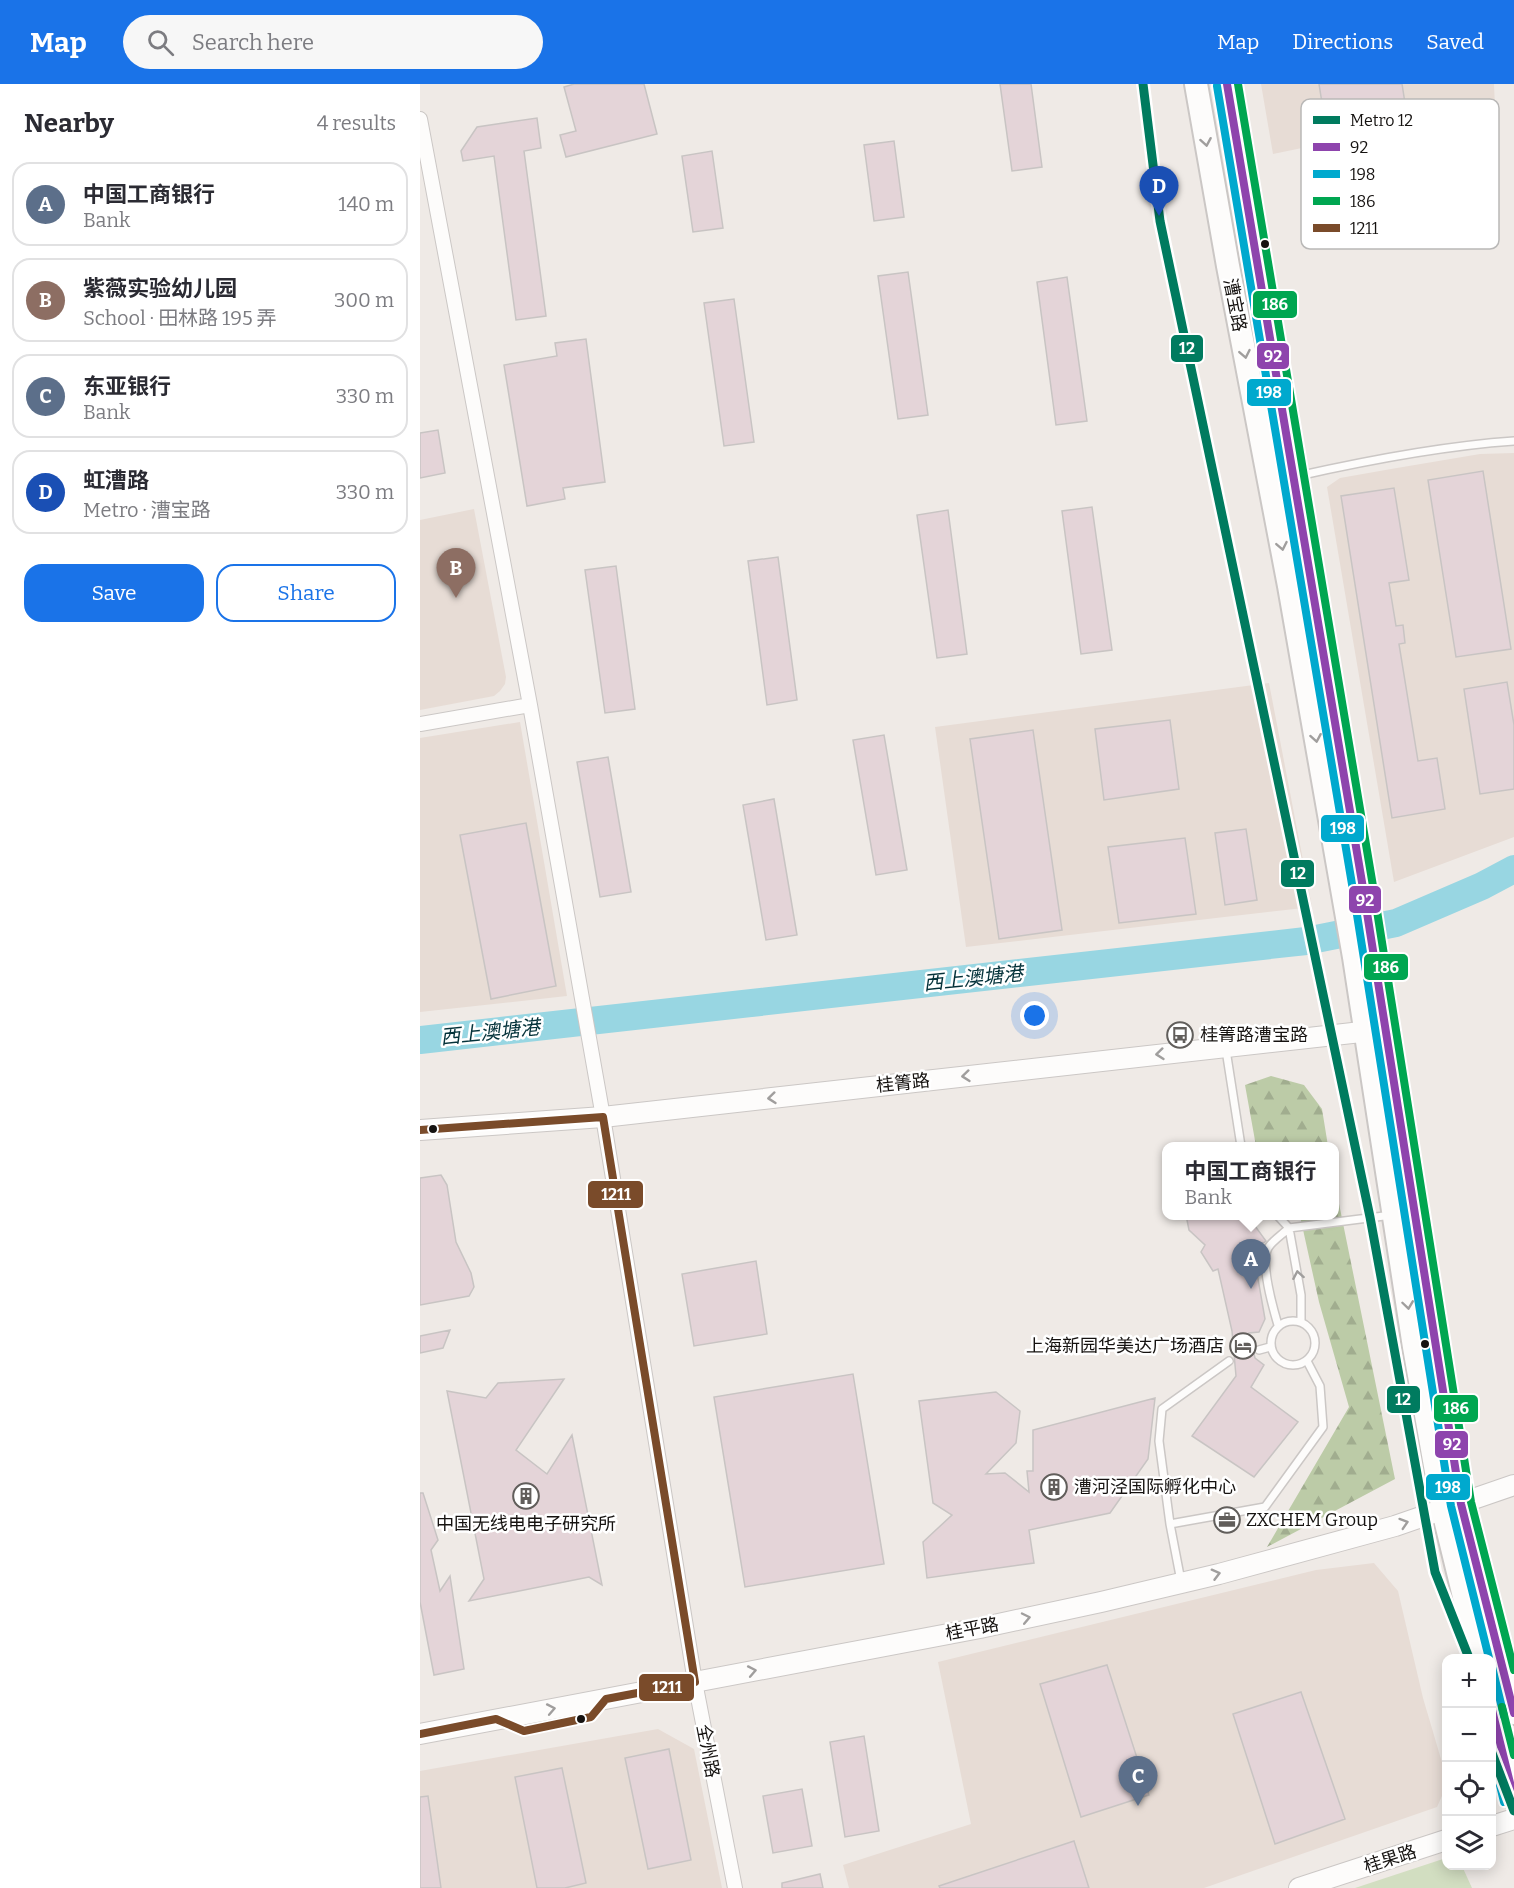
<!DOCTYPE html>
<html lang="en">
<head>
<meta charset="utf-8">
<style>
  body { margin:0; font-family:Bitter,"Noto Sans SC",serif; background:#f7f7f7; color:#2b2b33 }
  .controls { position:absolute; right:18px; bottom:18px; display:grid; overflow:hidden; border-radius:12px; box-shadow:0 3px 15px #0003 }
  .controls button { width:54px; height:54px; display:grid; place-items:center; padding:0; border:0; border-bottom:2px solid #e1e1e2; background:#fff; color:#2b2b33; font:30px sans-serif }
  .you { position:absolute; left:615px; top:932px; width:21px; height:21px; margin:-15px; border:4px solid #fff; border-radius:50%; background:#1a73e8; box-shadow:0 0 0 9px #1a73e833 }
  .badge { display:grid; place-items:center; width:39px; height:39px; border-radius:50%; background:#1a73e8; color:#fff; font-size:20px; font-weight:700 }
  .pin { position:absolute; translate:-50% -50px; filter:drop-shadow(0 2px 3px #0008) }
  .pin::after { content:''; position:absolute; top:32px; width:21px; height:18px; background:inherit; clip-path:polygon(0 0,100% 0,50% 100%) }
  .popup { position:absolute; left:742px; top:1058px; width:177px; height:78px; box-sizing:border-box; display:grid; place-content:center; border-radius:12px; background:#fff; filter:drop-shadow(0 2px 4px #0005); font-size:20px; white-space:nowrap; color:#7c7c81 }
  .popup b { font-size:22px; color:#2b2b33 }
  .popup::after { content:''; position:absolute; left:50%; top:100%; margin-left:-12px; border:12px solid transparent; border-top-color:#fff }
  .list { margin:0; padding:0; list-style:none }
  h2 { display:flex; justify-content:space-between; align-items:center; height:78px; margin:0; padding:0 24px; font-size:26px }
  h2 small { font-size:20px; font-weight:400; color:#7c7c81 }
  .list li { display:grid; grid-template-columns:39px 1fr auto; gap:18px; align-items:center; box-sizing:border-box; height:84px; margin:0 12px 12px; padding:0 12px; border:2px solid #e1e1e2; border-radius:18px }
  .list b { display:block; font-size:22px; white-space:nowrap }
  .list p { margin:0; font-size:20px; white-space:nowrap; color:#7c7c81 }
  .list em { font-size:20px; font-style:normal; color:#7c7c81 }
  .actions { display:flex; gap:12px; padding:18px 24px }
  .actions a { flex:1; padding:14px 0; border:2px solid #1a73e8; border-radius:18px; text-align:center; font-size:21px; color:#1a73e8 }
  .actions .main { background:#1a73e8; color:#fff }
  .icon { flex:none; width:33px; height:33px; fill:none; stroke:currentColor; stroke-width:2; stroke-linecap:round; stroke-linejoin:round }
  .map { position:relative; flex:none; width:1094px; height:1804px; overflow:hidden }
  header { display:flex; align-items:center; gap:36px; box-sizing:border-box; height:84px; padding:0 30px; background:#1a73e8; color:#fff }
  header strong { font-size:28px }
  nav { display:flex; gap:33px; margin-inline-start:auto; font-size:21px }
  .search { width:420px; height:54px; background:#f7f7f7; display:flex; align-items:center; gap:15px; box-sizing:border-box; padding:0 21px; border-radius:33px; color:#7c7c81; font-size:22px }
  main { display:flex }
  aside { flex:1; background:#fff }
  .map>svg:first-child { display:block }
  .built { fill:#e7dcd5 }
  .forest { fill:url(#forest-firs) }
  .park { fill:#d2dec1 }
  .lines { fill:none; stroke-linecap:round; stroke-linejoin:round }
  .river { stroke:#98d6e2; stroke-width:28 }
  .building { fill:#e4d4d8; stroke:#c8c4c3; stroke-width:1.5 }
  .lane-casing { stroke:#cbc7c5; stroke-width:10 }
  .street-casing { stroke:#cbc7c5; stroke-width:16 }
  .secondary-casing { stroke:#cbc7c5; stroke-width:22 }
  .primary-casing { stroke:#cbc7c5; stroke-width:26 }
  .lane { stroke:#fdfcfb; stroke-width:7 }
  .street { stroke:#fdfcfb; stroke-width:14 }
  .secondary { stroke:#fdfcfb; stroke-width:20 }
  .primary { stroke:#fdfcfb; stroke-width:22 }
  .bus-1-casing { stroke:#fff; stroke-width:12 }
  .bus-2-casing { stroke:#fff; stroke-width:12 }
  .bus-3-casing { stroke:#fff; stroke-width:12 }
  .bus-4-casing { stroke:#fff; stroke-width:12 }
  .bus-1 { stroke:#8e44ad; stroke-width:8 }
  .bus-2 { stroke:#00a9ce; stroke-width:8 }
  .bus-3 { stroke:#00a651; stroke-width:8 }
  .bus-4 { stroke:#7a4b2a; stroke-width:8 }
  .metro-1-casing { stroke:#fff; stroke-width:14 }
  .metro-1 { stroke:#007b5f; stroke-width:9 }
  .oneway { stroke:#a09e9d }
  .bus-dot { fill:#151210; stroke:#fff; stroke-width:2 }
  .labels { text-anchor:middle; stroke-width:5; stroke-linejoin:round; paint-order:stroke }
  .street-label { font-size:18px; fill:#151210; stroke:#fff }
  .poi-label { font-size:18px; fill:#151210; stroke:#fff; text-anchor:start }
  .water-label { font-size:20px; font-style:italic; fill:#04323a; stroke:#fff }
  .key { fill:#fff; stroke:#b9b8b7; stroke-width:1.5 }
  .key-label { font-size:16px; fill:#151210 }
  .line-badge { stroke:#fff; stroke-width:2 }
  .badge-label { font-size:16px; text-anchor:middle; font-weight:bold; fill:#fff }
</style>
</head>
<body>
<header>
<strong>Map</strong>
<div class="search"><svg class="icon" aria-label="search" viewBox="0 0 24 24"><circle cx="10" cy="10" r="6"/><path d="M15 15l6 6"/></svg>Search here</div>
<nav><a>Map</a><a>Directions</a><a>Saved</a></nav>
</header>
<main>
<aside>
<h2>Nearby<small>4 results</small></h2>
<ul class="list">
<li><span class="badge" style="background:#5c6f8a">A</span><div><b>中国工商银行</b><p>Bank</p></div><em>140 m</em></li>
<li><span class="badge" style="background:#8d6e63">B</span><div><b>紫薇实验幼儿园</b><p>School · 田林路 195 弄</p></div><em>300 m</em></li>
<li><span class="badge" style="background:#5c6f8a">C</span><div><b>东亚银行</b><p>Bank</p></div><em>330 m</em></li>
<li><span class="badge" style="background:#1a4fb4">D</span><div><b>虹漕路</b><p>Metro · 漕宝路</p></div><em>330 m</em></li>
</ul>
<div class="actions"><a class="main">Save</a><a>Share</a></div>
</aside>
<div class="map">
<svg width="1094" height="1804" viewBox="0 0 1094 1804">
  <defs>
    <pattern id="forest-firs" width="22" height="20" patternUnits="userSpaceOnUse" patternTransform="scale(1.5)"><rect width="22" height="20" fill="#bccba7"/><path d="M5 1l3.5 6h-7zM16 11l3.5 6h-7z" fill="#a1ad8f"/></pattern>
  </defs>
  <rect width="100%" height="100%" fill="#efeae6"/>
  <path class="built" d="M 841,0 L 1074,0 L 1075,24 L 853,70 Z
    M 1094,369 L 1094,753 L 974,798 L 907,403 L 920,394 L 971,385 L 1060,370 Z
    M 54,425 L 86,593 L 85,600 L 80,607 L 74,612 L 0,626 L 0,436 Z
    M 849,599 L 892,823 L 546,863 L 515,643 Z
    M 100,638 L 147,912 L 0,928 L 0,654 Z
    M 954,1479 L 978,1507 L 1003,1614 L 1026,1692 L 1026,1703 L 1017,1723 L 784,1804 L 429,1804 L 423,1781 L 551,1740 L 518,1578 L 896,1486 Z
    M 238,1645 L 274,1665 L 302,1804 L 0,1804 L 0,1687 Z"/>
  <path class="forest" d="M 851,992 L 884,1001 L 902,1025 L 908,1062 L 836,1062 L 825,1001 Z
    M 915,1100 L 975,1395 L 847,1463 L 929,1323 L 899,1218 L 880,1132 L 915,1132 Z"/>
  <path class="park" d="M 1026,1774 L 1026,1782 L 1042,1782 L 1052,1804 L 935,1804 Z"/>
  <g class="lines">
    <path class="river" d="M 0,956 L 886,857 L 976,839 L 1062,802 L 1094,785"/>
  </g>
  <path class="building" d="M 154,0 L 224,0 L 237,50 L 146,73 L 140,51 L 156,47 L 144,3 Z
    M 580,0 L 611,0 L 622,83 L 592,87 Z
    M 899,0 L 982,0 L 990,51 L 909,63 Z
    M 117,34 L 121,64 L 104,67 L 126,232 L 96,236 L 74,72 L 43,77 L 41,67 L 57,43 Z
    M 474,57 L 484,133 L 454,137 L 444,61 Z
    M 292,67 L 303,144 L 273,148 L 262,72 Z
    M 488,188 L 508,331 L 478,335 L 458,192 Z
    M 647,193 L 667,337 L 636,341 L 617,198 Z
    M 314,215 L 334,358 L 304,362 L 284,219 Z
    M 166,255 L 185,398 L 143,404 L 145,415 L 107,422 L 84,281 L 137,272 L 135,259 Z
    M 18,346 L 25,389 L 0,394 L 0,349 Z
    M 1063,387 L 1091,565 L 1036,573 L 1008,396 Z
    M 974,404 L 989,496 L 969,499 L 976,542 L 983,541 L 985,559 L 979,560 L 998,677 L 1017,674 L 1025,725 L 972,734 L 921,412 Z
    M 672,423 L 692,566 L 661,570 L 642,427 Z
    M 528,426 L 547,570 L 517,574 L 497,431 Z
    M 358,473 L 377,616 L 347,621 L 328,477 Z
    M 196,482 L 215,625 L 185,629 L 165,486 Z
    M 1087,598 L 1094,641 L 1094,705 L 1060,710 L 1044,605 Z
    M 750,636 L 759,705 L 684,716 L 675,645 Z
    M 613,646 L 642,846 L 579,855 L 550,655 Z
    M 464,651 L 487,786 L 456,791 L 433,656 Z
    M 188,673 L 211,808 L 180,813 L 157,678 Z
    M 354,715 L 377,851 L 346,856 L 323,721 Z
    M 106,739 L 136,902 L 71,915 L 40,751 Z
    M 826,745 L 837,816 L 805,821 L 795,749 Z
    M 765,754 L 776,830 L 699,839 L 688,763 Z
    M 21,1091 L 27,1101 L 36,1158 L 51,1189 L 54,1203 L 49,1212 L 0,1221 L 0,1094 Z
    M 766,1131 L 827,1131 L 846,1157 L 833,1166 L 845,1235 L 839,1248 L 829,1249 L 835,1274 L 844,1281 L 831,1303 L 878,1338 L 834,1393 L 772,1352 L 816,1292 L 812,1247 L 798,1185 L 793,1187 L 781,1168 L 785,1161 L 769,1146 Z
    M 336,1177 L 347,1250 L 274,1262 L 262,1190 Z
    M 30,1246 L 23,1264 L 0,1269 L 0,1252 Z
    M 433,1290 L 464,1480 L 325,1503 L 294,1313 Z
    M 144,1295 L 96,1366 L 127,1390 L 152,1351 L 182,1501 L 169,1493 L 49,1517 L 64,1495 L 27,1307 L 66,1314 L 78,1299 Z
    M 576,1308 L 600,1327 L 596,1359 L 566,1390 L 585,1389 L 609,1408 L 607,1387 L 613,1387 L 613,1346 L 735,1314 L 728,1375 L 690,1429 L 609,1446 L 614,1479 L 507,1494 L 503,1458 L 532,1431 L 513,1419 L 499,1317 Z
    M 0,1409 L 3,1409 L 18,1456 L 11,1466 L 20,1507 L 30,1492 L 44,1585 L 14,1591 L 0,1518 Z
    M 687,1581 L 729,1711 L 661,1733 L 620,1600 Z
    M 881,1608 L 925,1735 L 855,1760 L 813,1630 Z
    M 444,1652 L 459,1747 L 425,1753 L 410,1658 Z
    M 249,1665 L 271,1776 L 228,1785 L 205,1674 Z
    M 142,1684 L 166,1799 L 145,1804 L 117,1804 L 95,1693 Z
    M 382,1705 L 392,1762 L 353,1769 L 343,1712 Z
    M 8,1712 L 21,1804 L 0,1804 L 0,1713 Z
    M 654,1757 L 669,1804 L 520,1804 L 519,1802 Z
    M 400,1790 L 403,1804 L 362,1804 L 362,1799 Z"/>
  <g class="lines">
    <g class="lane-casing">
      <path id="lane" d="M 878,392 C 949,376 1021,362 1094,357
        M 806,966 L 821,1062
        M 858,1132 L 869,1144 L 972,1131
        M 869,1144 L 881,1211 L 881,1237
        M851 1259a22 22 0 1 1 44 0a22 22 0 1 1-44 0Z
        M 858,1241 C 853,1224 840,1180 848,1164 C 852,1157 863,1150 869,1144
        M 839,1266 L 850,1263
        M 809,1277 L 742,1325 L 739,1357 L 750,1440 L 845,1423 L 903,1343 L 900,1302 L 887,1277
        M 750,1440 L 761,1497
        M 87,1640 L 104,1647 L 171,1633 L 181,1620"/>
    </g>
    <g class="street-casing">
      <path id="street" d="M 0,35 L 110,621 L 183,1033 L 275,1598 L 315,1804
        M 0,640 L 110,621"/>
    </g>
    <g class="secondary-casing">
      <path id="secondary" d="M 0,1046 L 183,1033 L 959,946
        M 0,1650 L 560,1544 L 681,1518 L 799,1490 L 975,1442 L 1094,1401
        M 1072,1742 L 1094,1735
        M 879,1804 L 1026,1756"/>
    </g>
    <g class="primary-casing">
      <path id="primary" d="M 776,0 L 808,182 L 869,502 L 934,873 L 994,1263 L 1023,1427 L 1059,1574
        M 807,0 L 944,810 L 1041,1420 L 1094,1629
        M 1072,1626 L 1094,1715"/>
    </g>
    <use href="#lane" class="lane"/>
    <use href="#street" class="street"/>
    <use href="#secondary" class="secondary"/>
    <use href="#primary" class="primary"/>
    <g class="bus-1-casing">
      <path id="bus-1" d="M 807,0 L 944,810 L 1041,1420 L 1094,1629
        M 1072,1626 L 1094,1715"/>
    </g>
    <g class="bus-2-casing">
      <path id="bus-2" d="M 797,2 L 934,812 L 1031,1422 L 1069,1574
        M 1072,1583 L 1084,1632
        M 1072,1668 L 1084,1718"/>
    </g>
    <g class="bus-3-casing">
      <path id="bus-3" d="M 818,0 L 954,808 L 1051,1418 L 1094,1586
        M 1082,1623 L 1094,1671"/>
    </g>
    <g class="bus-4-casing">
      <path id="bus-4" d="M 0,1046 L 183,1033 L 275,1598 L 186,1615 L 171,1633 L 104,1647 L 76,1635 L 0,1650"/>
    </g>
    <use href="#bus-1" class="bus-1"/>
    <use href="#bus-2" class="bus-2"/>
    <use href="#bus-3" class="bus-3"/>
    <use href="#bus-4" class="bus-4"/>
    <g class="metro-1-casing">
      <path id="metro-1" d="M 723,0 L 740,137 L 950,1133 L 1015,1488 L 1049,1574
        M 1072,1669 L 1094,1727"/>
    </g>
    <use href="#metro-1" class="metro-1"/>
  </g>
  <defs><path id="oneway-chevron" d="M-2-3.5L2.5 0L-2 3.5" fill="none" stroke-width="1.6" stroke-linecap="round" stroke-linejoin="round" transform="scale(1.5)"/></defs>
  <g class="oneway">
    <use href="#oneway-chevron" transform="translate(786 58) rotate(80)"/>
    <use href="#oneway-chevron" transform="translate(825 270) rotate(79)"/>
    <use href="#oneway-chevron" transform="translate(862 462) rotate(79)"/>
    <use href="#oneway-chevron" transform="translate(896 654) rotate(80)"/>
    <use href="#oneway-chevron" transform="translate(740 970) rotate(174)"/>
    <use href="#oneway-chevron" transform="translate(546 992) rotate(174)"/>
    <use href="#oneway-chevron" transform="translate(352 1014) rotate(174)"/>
    <use href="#oneway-chevron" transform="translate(878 1191) rotate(-100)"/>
    <use href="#oneway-chevron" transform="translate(988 1221) rotate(82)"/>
    <use href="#oneway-chevron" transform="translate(984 1439) rotate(-18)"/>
    <use href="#oneway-chevron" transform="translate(796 1490) rotate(-15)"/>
    <use href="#oneway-chevron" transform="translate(606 1534) rotate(-12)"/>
    <use href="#oneway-chevron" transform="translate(332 1587) rotate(-11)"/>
    <use href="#oneway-chevron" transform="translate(131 1625) rotate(-11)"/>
  </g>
  <defs>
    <g id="bus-ring" transform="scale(1.35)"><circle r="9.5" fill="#fff" stroke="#615e5b" stroke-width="1.5"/><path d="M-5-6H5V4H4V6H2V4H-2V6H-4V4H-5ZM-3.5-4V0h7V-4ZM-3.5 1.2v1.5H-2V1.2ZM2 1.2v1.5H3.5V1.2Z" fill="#615e5b"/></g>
    <g id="hotel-ring" transform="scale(1.35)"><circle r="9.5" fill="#fff" stroke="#615e5b" stroke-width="1.5"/><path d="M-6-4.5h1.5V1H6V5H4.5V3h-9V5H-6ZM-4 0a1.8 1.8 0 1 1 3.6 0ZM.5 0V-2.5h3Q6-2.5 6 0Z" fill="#615e5b"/></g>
    <g id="building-ring" transform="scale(1.35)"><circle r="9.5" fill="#fff" stroke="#615e5b" stroke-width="1.5"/><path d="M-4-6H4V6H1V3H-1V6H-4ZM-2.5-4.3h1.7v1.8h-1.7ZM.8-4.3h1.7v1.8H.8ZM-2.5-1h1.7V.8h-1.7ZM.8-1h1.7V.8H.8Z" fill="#615e5b"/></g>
    <g id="office-ring" transform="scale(1.35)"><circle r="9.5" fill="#fff" stroke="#615e5b" stroke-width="1.5"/><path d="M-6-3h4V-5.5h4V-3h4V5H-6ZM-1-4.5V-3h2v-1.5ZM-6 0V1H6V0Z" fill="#615e5b"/></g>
  </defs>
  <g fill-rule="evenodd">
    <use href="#bus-ring" x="760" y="951"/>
    <use href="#hotel-ring" x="823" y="1262"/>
    <use href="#building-ring" x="634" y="1403"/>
    <use href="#building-ring" x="106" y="1412"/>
    <use href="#office-ring" x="807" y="1436"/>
  </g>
  <g class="bus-dot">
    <circle cx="845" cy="160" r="5"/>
    <circle cx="13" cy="1045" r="5"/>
    <circle cx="1005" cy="1260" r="5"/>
    <circle cx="161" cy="1635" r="5"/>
  </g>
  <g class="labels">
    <g class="street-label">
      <text transform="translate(815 221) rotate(79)" y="6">漕宝路</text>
      <text transform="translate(483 999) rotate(-6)" y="6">桂箐路</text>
      <text transform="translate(552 1545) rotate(-11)" y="6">桂平路</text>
      <text transform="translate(288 1667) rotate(79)" y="6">全州路</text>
      <text transform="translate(970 1775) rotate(-18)" y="6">桂果路</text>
    </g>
    <g class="poi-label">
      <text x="780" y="957">桂箐路漕宝路</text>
      <text x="804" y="1268" text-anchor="end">上海新园华美达广场酒店</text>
      <text x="654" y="1409">漕河泾国际孵化中心</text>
      <text x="826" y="1442">ZXCHEM Group</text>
      <text x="106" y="1446" text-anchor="middle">中国无线电电子研究所</text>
    </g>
    <g class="water-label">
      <text transform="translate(553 894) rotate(-6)" y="7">西上澳塘港</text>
      <text transform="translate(70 948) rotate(-6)" y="7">西上澳塘港</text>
    </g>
  </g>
  <rect x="881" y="15" width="198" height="150" rx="9" class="key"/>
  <rect x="893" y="32" width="27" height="8" fill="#007b5f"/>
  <rect x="893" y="59" width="27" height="8" fill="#8e44ad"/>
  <rect x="893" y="86" width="27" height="8" fill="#00a9ce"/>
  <rect x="893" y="113" width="27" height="8" fill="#00a651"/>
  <rect x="893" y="140" width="27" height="8" fill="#7a4b2a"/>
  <g class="key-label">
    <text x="930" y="42">Metro 12</text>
    <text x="930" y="69">92</text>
    <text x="930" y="96">198</text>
    <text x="930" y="123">186</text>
    <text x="930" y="150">1211</text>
  </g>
  <g class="line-badge">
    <rect x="832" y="206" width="46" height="29" rx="6" fill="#00a651"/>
    <rect x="750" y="250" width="34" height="29" rx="6" fill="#007b5f"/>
    <rect x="836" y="258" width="34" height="28" rx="6" fill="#8e44ad"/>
    <rect x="826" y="294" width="46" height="29" rx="6" fill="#00a9ce"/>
    <rect x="900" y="730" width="45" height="29" rx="6" fill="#00a9ce"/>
    <rect x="860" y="775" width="35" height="29" rx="6" fill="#007b5f"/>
    <rect x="928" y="801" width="34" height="29" rx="6" fill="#8e44ad"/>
    <rect x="943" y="869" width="46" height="28" rx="6" fill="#00a651"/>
    <rect x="167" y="1096" width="57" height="29" rx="6" fill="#7a4b2a"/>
    <rect x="966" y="1301" width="35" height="29" rx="6" fill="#007b5f"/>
    <rect x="1013" y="1310" width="46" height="29" rx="6" fill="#00a651"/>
    <rect x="1014" y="1346" width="35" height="29" rx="6" fill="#8e44ad"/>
    <rect x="1005" y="1389" width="46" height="28" rx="6" fill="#00a9ce"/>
    <rect x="218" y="1589" width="57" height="29" rx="6" fill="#7a4b2a"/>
  </g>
  <g class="badge-label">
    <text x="855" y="226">186</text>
    <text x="767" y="270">12</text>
    <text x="853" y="278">92</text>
    <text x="849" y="314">198</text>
    <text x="923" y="750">198</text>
    <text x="878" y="795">12</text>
    <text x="945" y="822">92</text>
    <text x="966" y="889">186</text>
    <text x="196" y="1116">1211</text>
    <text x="983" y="1321">12</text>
    <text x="1036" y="1330">186</text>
    <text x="1032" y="1366">92</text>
    <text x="1028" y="1409">198</text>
    <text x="247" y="1609">1211</text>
  </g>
</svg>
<div class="controls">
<button>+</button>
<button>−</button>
<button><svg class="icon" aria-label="locate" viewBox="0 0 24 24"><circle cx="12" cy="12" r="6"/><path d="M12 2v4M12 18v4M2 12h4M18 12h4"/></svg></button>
<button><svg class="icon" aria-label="layers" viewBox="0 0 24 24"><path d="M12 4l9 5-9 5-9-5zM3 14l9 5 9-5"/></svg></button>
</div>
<div class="you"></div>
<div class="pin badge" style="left:831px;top:1205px;background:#5c6f8a">A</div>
<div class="popup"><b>中国工商银行</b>Bank</div>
<div class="pin badge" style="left:36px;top:514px;background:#8d6e63">B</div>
<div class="pin badge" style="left:718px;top:1722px;background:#5c6f8a">C</div>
<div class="pin badge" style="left:739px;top:132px;background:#1a4fb4">D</div>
</div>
</main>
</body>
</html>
